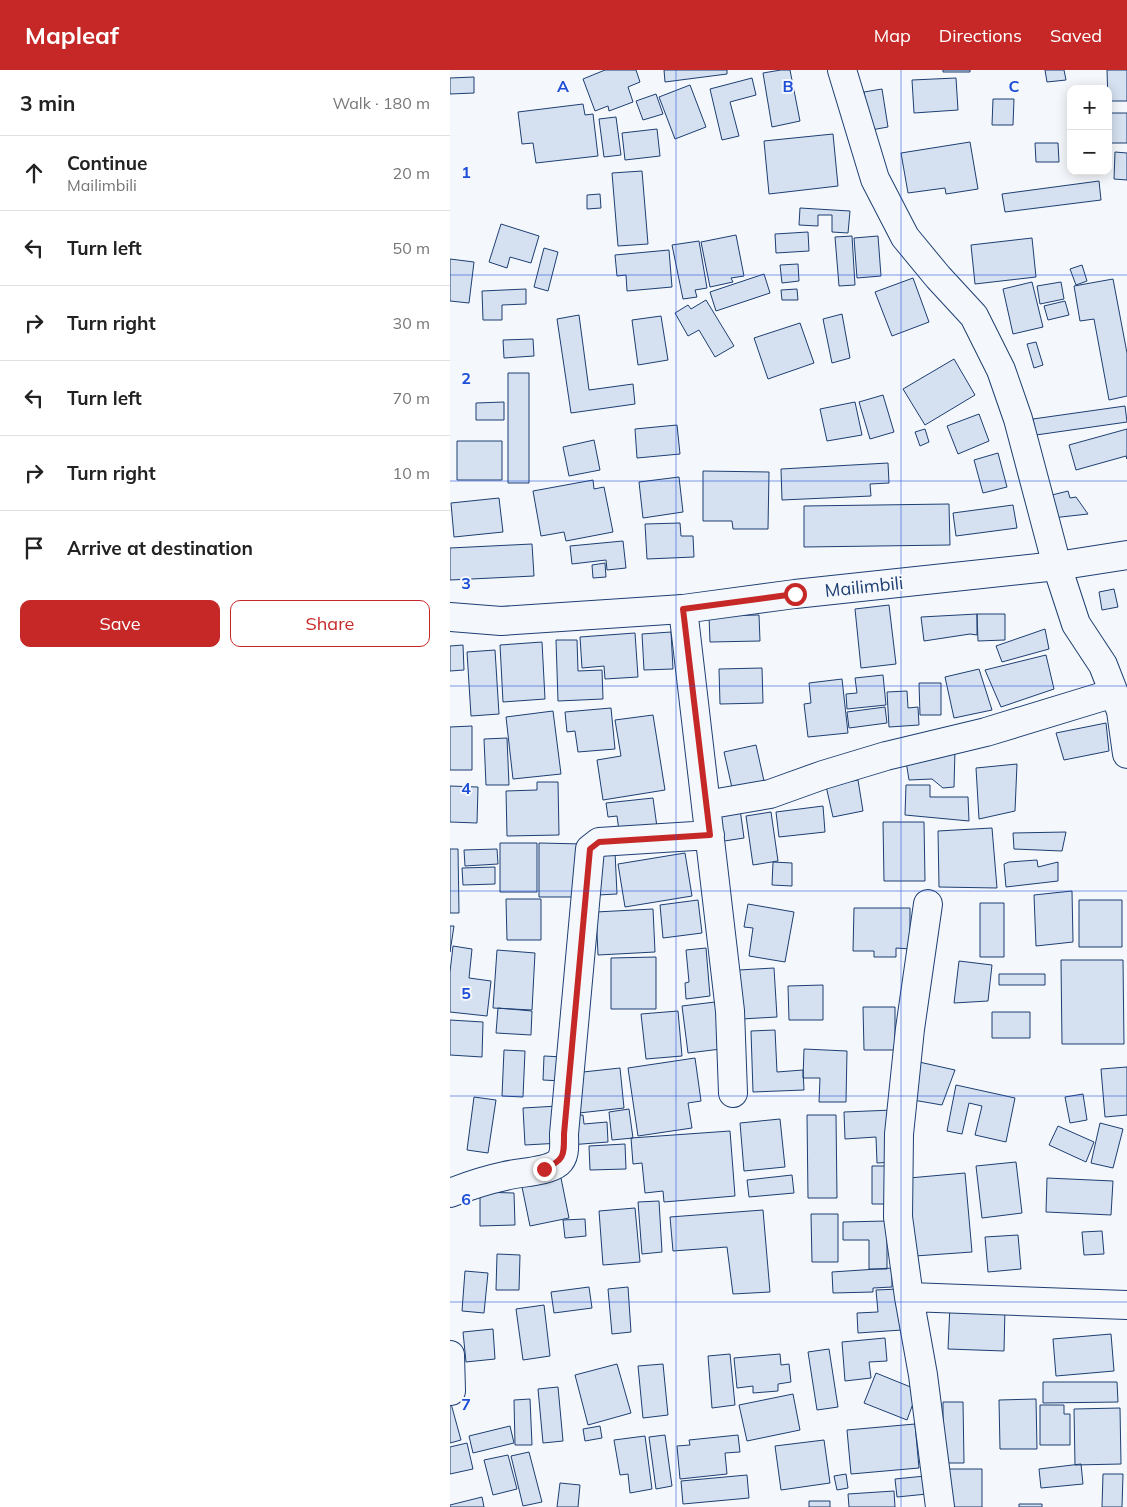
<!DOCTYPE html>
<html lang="en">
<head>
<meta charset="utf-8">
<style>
  body { margin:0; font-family:Mulish,sans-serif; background:#f2f2f2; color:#222 }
  .controls { position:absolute; right:15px; top:15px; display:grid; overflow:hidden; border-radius:10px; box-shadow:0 2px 12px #0003 }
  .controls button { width:45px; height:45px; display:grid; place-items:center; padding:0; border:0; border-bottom:1px solid #e0e0e0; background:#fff; color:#222; font:25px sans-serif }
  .stop { position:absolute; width:15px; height:15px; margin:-11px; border:4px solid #c62828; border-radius:50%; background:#fff }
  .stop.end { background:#c62828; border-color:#fff; box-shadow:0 1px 5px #0008 }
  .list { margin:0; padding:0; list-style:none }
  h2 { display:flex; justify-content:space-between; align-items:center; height:65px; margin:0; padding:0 20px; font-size:21px }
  h2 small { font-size:16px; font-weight:400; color:#767676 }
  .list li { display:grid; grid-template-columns:32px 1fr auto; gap:15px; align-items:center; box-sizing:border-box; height:75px; padding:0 20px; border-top:1px solid #e0e0e0 }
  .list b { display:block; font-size:19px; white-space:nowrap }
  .list p { margin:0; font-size:16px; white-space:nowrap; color:#767676 }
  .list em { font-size:16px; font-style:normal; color:#767676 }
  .actions { display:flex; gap:10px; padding:15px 20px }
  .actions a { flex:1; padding:11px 0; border:1px solid #c62828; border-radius:10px; text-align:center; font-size:18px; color:#c62828 }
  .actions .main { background:#c62828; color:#fff }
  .icon { flex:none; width:28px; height:28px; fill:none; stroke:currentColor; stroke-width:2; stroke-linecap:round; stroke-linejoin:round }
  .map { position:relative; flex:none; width:677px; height:1437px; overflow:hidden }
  header { display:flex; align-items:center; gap:30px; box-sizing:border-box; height:70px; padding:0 25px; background:#c62828; color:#fff }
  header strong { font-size:24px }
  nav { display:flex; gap:28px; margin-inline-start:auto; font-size:18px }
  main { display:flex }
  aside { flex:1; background:#fff }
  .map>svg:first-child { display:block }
  .building { fill:#d5e0f0; stroke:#1d3f73 }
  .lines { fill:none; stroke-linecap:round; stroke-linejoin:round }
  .street-casing { stroke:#1d3f73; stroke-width:30 }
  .secondary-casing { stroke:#1d3f73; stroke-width:30 }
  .street { stroke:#f4f7fb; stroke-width:28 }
  .secondary { stroke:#f4f7fb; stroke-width:28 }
  .route { stroke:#c62828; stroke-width:6 }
  .grid { fill:none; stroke:#1d4ed8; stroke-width:1; stroke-opacity:0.55 }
  .labels { text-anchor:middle; stroke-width:4; stroke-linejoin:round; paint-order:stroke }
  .street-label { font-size:18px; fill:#1d3f73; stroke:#f4f7fb }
  .grid-label { font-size:16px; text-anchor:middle; font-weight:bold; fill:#1d4ed8; stroke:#f4f7fb; stroke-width:4; stroke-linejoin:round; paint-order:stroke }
</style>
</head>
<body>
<header>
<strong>Mapleaf</strong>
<nav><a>Map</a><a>Directions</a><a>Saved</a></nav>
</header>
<main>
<aside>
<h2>3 min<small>Walk · 180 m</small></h2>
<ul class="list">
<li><svg class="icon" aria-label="ahead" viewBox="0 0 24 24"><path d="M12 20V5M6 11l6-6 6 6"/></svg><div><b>Continue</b><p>Mailimbili</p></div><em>20 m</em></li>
<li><svg class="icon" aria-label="left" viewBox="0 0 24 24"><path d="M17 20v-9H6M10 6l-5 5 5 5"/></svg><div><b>Turn left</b></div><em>50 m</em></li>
<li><svg class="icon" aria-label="right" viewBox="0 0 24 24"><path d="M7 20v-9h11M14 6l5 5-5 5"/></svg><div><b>Turn right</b></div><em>30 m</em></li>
<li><svg class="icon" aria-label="left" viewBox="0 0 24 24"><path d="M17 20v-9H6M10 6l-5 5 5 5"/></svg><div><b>Turn left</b></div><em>70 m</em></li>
<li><svg class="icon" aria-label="right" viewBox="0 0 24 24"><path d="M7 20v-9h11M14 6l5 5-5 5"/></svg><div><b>Turn right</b></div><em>10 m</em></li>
<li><svg class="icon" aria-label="arrive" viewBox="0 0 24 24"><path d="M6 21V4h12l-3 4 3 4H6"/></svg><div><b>Arrive at destination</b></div></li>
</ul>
<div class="actions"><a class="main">Save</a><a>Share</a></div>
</aside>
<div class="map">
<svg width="677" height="1437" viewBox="0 0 677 1437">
  <rect width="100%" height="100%" fill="#f4f7fb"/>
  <path class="building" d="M 155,0 L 186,0 L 190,12 L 178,17 L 183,32 L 159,41 L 158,36 L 145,41 L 133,9 Z
    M 214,0 L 277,0 L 277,4 L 215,12 Z
    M 331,0 L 340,0 L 350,51 L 322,57 L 313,3 Z
    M 493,0 L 520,0 L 520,2 L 493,2 Z
    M 595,0 L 614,0 L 616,10 L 597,12 Z
    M 657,0 L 677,0 L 677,31 L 658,31 Z
    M 24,7 L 24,23 L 0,24 L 0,8 Z
    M 302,8 L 306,25 L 280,32 L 289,66 L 272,70 L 260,19 Z
    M 506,8 L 508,40 L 464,43 L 462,10 Z
    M 240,15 L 256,57 L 225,69 L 209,27 Z
    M 432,19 L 438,57 L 421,60 L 414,22 Z
    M 206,24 L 213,44 L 193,50 L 186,31 Z
    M 543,29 L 564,29 L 563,55 L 542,55 Z
    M 133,34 L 135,45 L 143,44 L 148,86 L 86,93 L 83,73 L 72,74 L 68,42 Z
    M 660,43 L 677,43 L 677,73 L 661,73 Z
    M 166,47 L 171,85 L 154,87 L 149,49 Z
    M 207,59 L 210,86 L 175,90 L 172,63 Z
    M 383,64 L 388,116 L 319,124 L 314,71 Z
    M 520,72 L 528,119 L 496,124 L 495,118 L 458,123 L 451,83 Z
    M 585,73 L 608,73 L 609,92 L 586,92 Z
    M 665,82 L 677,83 L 677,110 L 664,109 Z
    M 192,101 L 198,174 L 168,176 L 162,103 Z
    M 637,101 L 655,101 L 655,102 L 637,103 Z
    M 649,111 L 651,130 L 555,142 L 552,124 Z
    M 150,124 L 151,138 L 137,139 L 137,125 Z
    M 350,138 L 400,141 L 398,163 L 382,162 L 382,145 L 368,145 L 368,156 L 349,155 Z
    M 51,154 L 89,166 L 81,193 L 60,187 L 57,198 L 39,192 Z
    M 358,162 L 359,181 L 326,183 L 325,164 Z
    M 286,165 L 294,206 L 281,208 L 283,212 L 260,217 L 251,172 Z
    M 402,166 L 405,215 L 389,216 L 385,167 Z
    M 428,166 L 431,206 L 407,208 L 404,168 Z
    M 582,168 L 586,207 L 525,214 L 521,175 Z
    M 249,171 L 257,218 L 245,220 L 247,227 L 233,229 L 222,175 Z
    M 94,178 L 108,182 L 98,221 L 84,217 Z
    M 219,180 L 222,217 L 177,221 L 176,205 L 167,206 L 165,185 Z
    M 0,189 L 24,192 L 19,233 L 0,231 Z
    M 348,194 L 349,211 L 332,213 L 330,195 Z
    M 632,195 L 637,211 L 626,215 L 620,199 Z
    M 314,204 L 320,223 L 266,241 L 260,222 Z
    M 463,208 L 479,252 L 442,266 L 425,222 Z
    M 663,209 L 677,283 L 677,326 L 659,330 L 644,249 L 630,251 L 624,216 Z
    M 582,212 L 593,257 L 563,264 L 553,219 Z
    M 611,212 L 614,229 L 590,234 L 587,216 Z
    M 76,219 L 76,234 L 52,235 L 52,250 L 33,250 L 32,221 Z
    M 347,219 L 348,230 L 332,230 L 331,220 Z
    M 256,230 L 284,276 L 265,287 L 249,260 L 238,266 L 225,243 L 238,235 L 241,239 Z
    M 615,231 L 619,245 L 598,250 L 594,236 Z
    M 392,244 L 400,288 L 382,293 L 373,249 Z
    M 129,245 L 139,320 L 183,314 L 185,334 L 121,343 L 107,249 Z
    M 211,246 L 218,290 L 188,295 L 182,250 Z
    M 350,253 L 364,293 L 318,309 L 304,268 Z
    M 83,269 L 84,286 L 54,288 L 53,270 Z
    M 586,272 L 593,295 L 584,298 L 577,274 Z
    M 504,289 L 525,325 L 475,355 L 453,319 Z
    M 58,303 L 79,303 L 79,413 L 58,413 Z
    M 433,325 L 444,362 L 420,369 L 409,332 Z
    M 54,332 L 54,350 L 26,350 L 26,333 Z
    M 405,332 L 412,365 L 377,371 L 370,339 Z
    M 675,336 L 677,352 L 586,365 L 583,349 Z
    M 529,344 L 539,371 L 508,384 L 497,356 Z
    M 227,355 L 230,384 L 187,388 L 185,359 Z
    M 475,359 L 479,372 L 470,376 L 465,362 Z
    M 677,359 L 677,389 L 676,386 L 626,400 L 619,375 Z
    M 144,370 L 150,400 L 119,406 L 113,377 Z
    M 7,371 L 52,371 L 52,410 L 7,410 Z
    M 548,383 L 557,417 L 533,423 L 524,390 Z
    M 438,393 L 439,413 L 420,414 L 421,426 L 332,430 L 331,399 Z
    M 253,401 L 319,402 L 318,459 L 283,459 L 282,451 L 253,451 Z
    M 229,407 L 233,442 L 193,448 L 189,412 Z
    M 143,410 L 144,419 L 154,417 L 163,462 L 116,471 L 114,462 L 91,466 L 83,421 Z
    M 618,421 L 620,428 L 626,427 L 638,444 L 602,448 L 602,425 Z
    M 49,428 L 53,462 L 4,467 L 1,433 Z
    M 499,434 L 500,475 L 354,477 L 354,436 Z
    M 563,435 L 567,458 L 506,466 L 503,443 Z
    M 230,453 L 231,466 L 243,466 L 244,487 L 197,489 L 195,454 Z
    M 173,471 L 176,498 L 157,500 L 156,490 L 122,494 L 120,476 Z
    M 82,474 L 84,506 L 0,510 L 0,478 Z
    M 155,493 L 156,507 L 143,508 L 142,495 Z
    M 664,519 L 668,537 L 652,540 L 649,522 Z
    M 439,535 L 446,594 L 411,598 L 405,539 Z
    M 527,544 L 555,544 L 555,570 L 528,571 Z
    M 527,544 L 527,565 L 520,564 L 474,571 L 471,547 Z
    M 309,545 L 310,571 L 260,572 L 259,546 Z
    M 595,559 L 599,579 L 552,592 L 546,576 Z
    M 221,562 L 223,599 L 194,600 L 192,564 Z
    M 185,563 L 188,607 L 155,609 L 154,596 L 132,598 L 130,567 Z
    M 106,570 L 127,570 L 128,601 L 152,600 L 153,629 L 108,631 Z
    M 92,572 L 95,629 L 53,632 L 50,575 Z
    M 13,575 L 14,600 L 0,601 L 0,576 Z
    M 45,580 L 49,644 L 21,646 L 17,582 Z
    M 596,585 L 604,619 L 551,637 L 535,600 Z
    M 312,598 L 313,633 L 270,634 L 269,599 Z
    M 529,599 L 542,640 L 504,648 L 495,607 Z
    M 433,605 L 436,635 L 397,639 L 396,624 L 407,623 L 405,608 Z
    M 392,609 L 398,663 L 358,667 L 354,634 L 361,633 L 359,613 Z
    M 469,613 L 491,613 L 491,645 L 470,645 Z
    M 457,621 L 458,638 L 468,637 L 469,655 L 439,657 L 437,622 Z
    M 435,637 L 437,653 L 399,658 L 397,642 Z
    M 161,638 L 165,679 L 128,682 L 125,661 L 117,662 L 115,642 Z
    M 103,641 L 111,704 L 63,709 L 56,647 Z
    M 203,645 L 215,720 L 153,730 L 147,690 L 171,686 L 165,650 Z
    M 656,653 L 659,681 L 614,690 L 606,663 Z
    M 22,656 L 22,700 L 0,700 L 0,657 Z
    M 57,668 L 59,715 L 36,715 L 34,669 Z
    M 306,675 L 314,711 L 282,718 L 274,682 Z
    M 505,680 L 504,717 L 493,718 L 482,709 L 459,710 L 456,691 Z
    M 567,694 L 565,741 L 529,749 L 526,698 Z
    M 408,710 L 413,741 L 383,747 L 376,716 Z
    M 87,712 L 108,712 L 109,765 L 57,766 L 56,721 L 87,720 Z
    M 456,715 L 480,715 L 480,727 L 518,727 L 519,751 L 455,745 Z
    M 0,716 L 28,717 L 27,753 L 0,752 Z
    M 203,728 L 207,757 L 169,761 L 167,746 L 158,747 L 156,733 Z
    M 373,736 L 375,762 L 329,767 L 326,742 Z
    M 290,739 L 294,768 L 268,772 L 264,742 Z
    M 321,742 L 328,791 L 303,795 L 296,746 Z
    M 433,752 L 474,752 L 475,811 L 434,811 Z
    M 542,758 L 547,818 L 489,817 L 488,761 Z
    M 616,762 L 612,781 L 564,779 L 563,763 Z
    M 50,773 L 87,773 L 87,822 L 50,822 Z
    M 89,773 L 133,774 L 133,827 L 89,827 Z
    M 0,779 L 8,779 L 9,843 L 0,843 Z
    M 47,779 L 48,794 L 15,796 L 14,780 Z
    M 165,782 L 167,824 L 148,825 L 146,783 Z
    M 235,783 L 242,826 L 175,837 L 168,794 Z
    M 587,790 L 588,797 L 608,792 L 608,811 L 556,817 L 554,794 L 559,792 Z
    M 323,792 L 342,793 L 342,816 L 322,815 Z
    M 45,797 L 45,814 L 13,815 L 12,798 Z
    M 622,821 L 623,872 L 586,876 L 584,825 Z
    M 56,829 L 91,829 L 91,870 L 57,870 Z
    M 248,830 L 252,863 L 213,868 L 210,835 Z
    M 629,830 L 672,830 L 672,877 L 629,877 Z
    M 530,833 L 554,833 L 554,887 L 530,887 Z
    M 298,834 L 344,842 L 335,892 L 299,886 L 303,858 L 294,857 Z
    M 404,838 L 460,838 L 460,879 L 446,878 L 446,887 L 424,887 L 424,881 L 403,881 Z
    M 203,839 L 205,882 L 148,885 L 146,842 Z
    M 0,856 L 4,856 L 0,882 Z
    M 3,876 L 22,879 L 19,908 L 41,911 L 37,946 L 0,942 L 0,902 Z
    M 256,878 L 260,926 L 236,929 L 235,913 L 239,912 L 236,880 Z
    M 47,880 L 85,883 L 82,940 L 43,938 Z
    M 206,887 L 206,939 L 161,939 L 161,888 Z
    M 611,890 L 673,890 L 674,974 L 612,974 Z
    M 509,891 L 542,895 L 538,931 L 504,933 Z
    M 324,898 L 327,947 L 291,949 L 289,900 Z
    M 549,904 L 595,904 L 595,915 L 549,915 Z
    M 373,915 L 373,950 L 339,950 L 338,916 Z
    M 265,932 L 271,979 L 238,983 L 232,936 Z
    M 413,937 L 445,937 L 445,980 L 414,980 Z
    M 48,938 L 82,941 L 81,965 L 46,963 Z
    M 228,941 L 232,986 L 196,989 L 191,944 Z
    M 542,942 L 580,942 L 580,968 L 542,968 Z
    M 0,950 L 33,952 L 32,987 L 0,985 Z
    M 325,960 L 327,1002 L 353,1000 L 354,1020 L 303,1022 L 301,961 Z
    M 354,979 L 397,981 L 396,1032 L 369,1032 L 370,1008 L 353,1008 Z
    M 54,980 L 75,981 L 73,1027 L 52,1026 Z
    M 94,986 L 113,987 L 112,1011 L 93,1010 Z
    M 245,988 L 251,1031 L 238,1033 L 242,1058 L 188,1066 L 178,998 Z
    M 469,992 L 505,1000 L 492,1035 L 463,1030 Z
    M 677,997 L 677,1045 L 655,1047 L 651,999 Z
    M 170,998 L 174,1038 L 129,1043 L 124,1003 Z
    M 506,1015 L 565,1028 L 556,1072 L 525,1065 L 532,1036 L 519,1033 L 512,1064 L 497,1061 Z
    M 633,1024 L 637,1050 L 620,1053 L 615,1027 Z
    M 24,1027 L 46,1030 L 38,1083 L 17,1080 Z
    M 108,1036 L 111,1073 L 75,1075 L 73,1038 Z
    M 179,1039 L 183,1068 L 162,1070 L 159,1042 Z
    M 443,1040 L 445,1092 L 427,1093 L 426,1067 L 395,1069 L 394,1042 Z
    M 133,1045 L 134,1054 L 157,1052 L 158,1072 L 119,1075 L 116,1046 Z
    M 357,1045 L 386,1045 L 387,1128 L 358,1128 Z
    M 330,1049 L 335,1097 L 294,1101 L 290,1053 Z
    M 650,1053 L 673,1059 L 663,1098 L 641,1093 Z
    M 608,1056 L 644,1072 L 636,1092 L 599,1075 Z
    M 280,1061 L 285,1126 L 214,1132 L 213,1121 L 195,1123 L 192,1093 L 183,1094 L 181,1068 Z
    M 175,1074 L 176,1099 L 140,1100 L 139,1076 Z
    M 566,1092 L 572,1143 L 532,1148 L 526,1096 Z
    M 422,1096 L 444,1096 L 443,1134 L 422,1134 Z
    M 515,1103 L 522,1182 L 465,1186 L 459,1108 Z
    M 342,1105 L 344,1123 L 299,1127 L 297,1110 Z
    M 111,1108 L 119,1148 L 80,1156 L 72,1117 Z
    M 597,1108 L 663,1111 L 661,1145 L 596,1142 Z
    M 30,1122 L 64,1123 L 65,1155 L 30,1156 Z
    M 209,1131 L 212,1182 L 192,1184 L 188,1132 Z
    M 185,1138 L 190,1192 L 153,1195 L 149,1141 Z
    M 313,1140 L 320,1222 L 283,1224 L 277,1177 L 223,1181 L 220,1147 Z
    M 361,1144 L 388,1144 L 388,1192 L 362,1192 Z
    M 135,1149 L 136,1166 L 115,1168 L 113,1150 Z
    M 437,1151 L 437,1199 L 419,1199 L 419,1170 L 393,1170 L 393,1152 Z
    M 652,1161 L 654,1184 L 634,1185 L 632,1162 Z
    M 568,1165 L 571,1199 L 538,1202 L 535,1167 Z
    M 47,1184 L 70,1185 L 69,1220 L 46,1220 Z
    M 442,1198 L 442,1217 L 423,1218 L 423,1222 L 383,1223 L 382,1202 Z
    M 15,1201 L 38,1203 L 34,1243 L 12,1241 Z
    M 139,1217 L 142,1238 L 104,1243 L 101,1222 Z
    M 178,1217 L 181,1262 L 162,1264 L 158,1219 Z
    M 449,1219 L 452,1260 L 408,1263 L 407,1243 L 428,1242 L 426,1220 Z
    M 94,1235 L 100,1286 L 73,1290 L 66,1239 Z
    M 500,1235 L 555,1237 L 554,1281 L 498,1279 Z
    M 43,1259 L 45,1289 L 16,1292 L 13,1262 Z
    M 661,1264 L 664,1301 L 606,1306 L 603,1269 Z
    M 435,1268 L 437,1291 L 419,1292 L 421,1308 L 395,1311 L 392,1272 Z
    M 379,1279 L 388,1337 L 367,1340 L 358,1282 Z
    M 280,1284 L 285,1335 L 262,1338 L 258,1286 Z
    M 330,1284 L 331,1295 L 339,1294 L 341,1312 L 328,1314 L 328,1321 L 303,1323 L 303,1316 L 287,1318 L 284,1288 Z
    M 167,1294 L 181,1343 L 138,1355 L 125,1305 Z
    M 213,1294 L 218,1345 L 193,1348 L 188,1296 Z
    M 426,1303 L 468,1320 L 457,1350 L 414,1333 Z
    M 593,1312 L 667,1312 L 668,1332 L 593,1333 Z
    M 108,1317 L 113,1371 L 93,1373 L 88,1319 Z
    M 343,1324 L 350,1360 L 297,1371 L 289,1335 Z
    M 80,1329 L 82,1375 L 65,1375 L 64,1330 Z
    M 586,1329 L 587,1379 L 550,1379 L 549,1330 Z
    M 0,1330 L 11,1370 L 0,1373 Z
    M 493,1332 L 513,1332 L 514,1393 L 493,1393 Z
    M 590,1335 L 614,1335 L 614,1344 L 620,1344 L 620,1375 L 590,1375 Z
    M 670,1338 L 671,1394 L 625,1395 L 624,1339 Z
    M 465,1354 L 469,1398 L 401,1404 L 397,1360 Z
    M 60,1356 L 64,1373 L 23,1383 L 19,1366 Z
    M 150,1356 L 152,1368 L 135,1371 L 133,1359 Z
    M 215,1365 L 222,1416 L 206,1419 L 199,1367 Z
    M 288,1365 L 290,1382 L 275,1383 L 277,1404 L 230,1409 L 227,1376 L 240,1375 L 239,1370 Z
    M 195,1366 L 202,1419 L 180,1423 L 178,1404 L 170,1405 L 164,1370 Z
    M 374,1370 L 380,1413 L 331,1420 L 325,1376 Z
    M 17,1373 L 23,1399 L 0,1404 L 0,1377 Z
    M 79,1382 L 92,1432 L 73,1436 L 61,1386 Z
    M 58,1385 L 67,1419 L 43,1425 L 34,1390 Z
    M 631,1394 L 633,1414 L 591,1418 L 589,1399 Z
    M 495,1399 L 532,1399 L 532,1437 L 495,1437 Z
    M 396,1404 L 398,1418 L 387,1420 L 384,1406 Z
    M 653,1404 L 673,1404 L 672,1437 L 652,1437 Z
    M 297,1405 L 299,1428 L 233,1434 L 231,1411 Z
    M 475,1406 L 477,1424 L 447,1427 L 445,1409 Z
    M 110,1413 L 130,1415 L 128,1437 L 107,1437 Z
    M 444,1421 L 445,1437 L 399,1437 L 398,1424 Z
    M 32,1427 L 34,1437 L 0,1437 L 0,1435 Z
    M 359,1431 L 380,1431 L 380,1437 L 359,1437 Z
    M 569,1434 L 592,1434 L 592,1437 L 569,1437 Z"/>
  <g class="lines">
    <g class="street-casing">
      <path id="street" d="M 392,0 L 425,109 L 455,167 L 488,207 L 524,246 L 551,300 L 568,349 L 607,496 L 626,554 L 653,595 L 671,641 L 677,684
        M 233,539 L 280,941 L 283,1023
        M 256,735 L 320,724 L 373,705 L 436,686 L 536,662 L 664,623
        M 478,834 L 460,959 L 449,1064 L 448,1147 L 459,1227 L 473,1305 L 490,1437
        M 0,1123 C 18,1116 36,1110 55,1106 C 69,1102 97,1102 108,1093 C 116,1086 114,1074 114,1064 L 140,779 L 149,772 L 260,765
        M 459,1227 L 677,1235
        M 0,1285 L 1,1321"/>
    </g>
    <g class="secondary-casing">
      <path id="secondary" d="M 0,547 L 51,551 L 233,539 L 345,524 L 607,496 L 677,485"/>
    </g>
    <use href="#street" class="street"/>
    <use href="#secondary" class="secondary"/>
  </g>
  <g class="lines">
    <path class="route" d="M 94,1099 C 115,1090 114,1085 114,1064 L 140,779 L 149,772 L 260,765 L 233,539 L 345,524"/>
  </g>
  <path class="grid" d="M 226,0 L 226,1437M 451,0 L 451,1437M 0,205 L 677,205M 0,411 L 677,411M 0,616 L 677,616M 0,821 L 677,821M 0,1026 L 677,1026M 0,1232 L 677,1232"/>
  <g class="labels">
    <g class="street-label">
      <text transform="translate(414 517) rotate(-6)" y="6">Mailimbili</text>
    </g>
  </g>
  <g class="grid-label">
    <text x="113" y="22">A</text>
    <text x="338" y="22">B</text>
    <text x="564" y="22">C</text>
    <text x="16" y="108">1</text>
    <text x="16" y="314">2</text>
    <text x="16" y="519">3</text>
    <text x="16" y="724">4</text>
    <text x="16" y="929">5</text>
    <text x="16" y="1135">6</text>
    <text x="16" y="1340">7</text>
  </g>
</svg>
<div class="controls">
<button>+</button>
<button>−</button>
</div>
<div class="stop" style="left:345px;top:524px"></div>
<div class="stop end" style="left:94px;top:1099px"></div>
</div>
</main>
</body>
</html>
